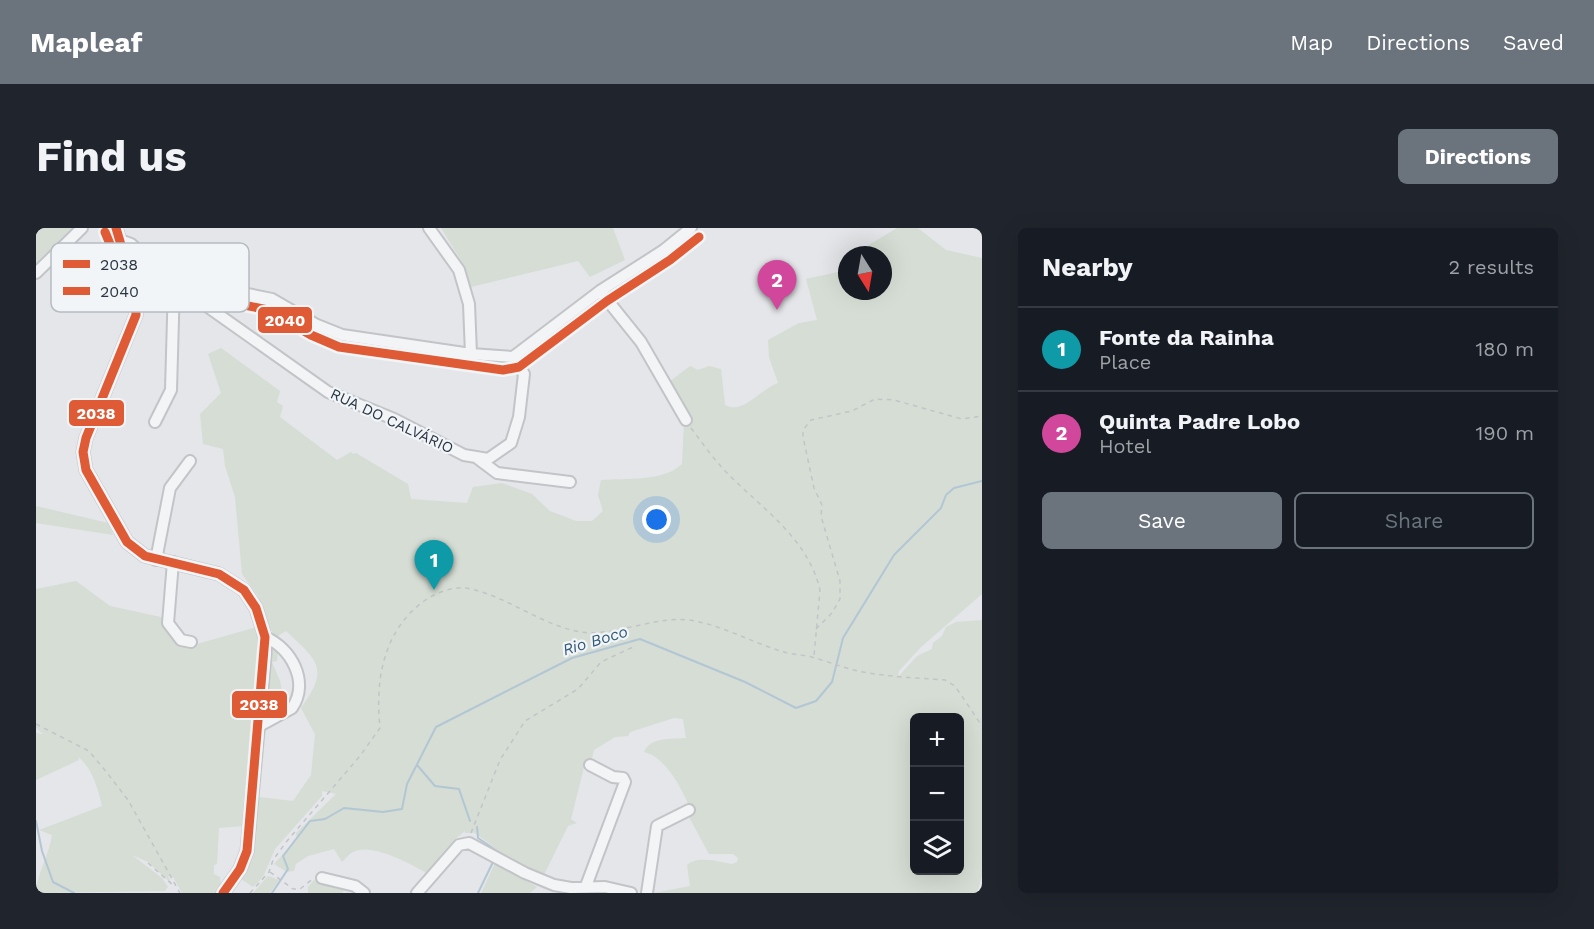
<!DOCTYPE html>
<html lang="en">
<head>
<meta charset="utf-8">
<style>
  body { margin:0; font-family:"Work Sans",sans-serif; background:#20242c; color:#f1f3f6 }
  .controls { position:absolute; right:18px; bottom:18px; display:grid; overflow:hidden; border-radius:9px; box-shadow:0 6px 24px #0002 }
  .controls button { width:54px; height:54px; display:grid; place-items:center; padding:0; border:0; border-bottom:2px solid #363941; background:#171b24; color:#f1f3f6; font:30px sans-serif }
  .compass { position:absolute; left:802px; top:18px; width:54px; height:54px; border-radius:50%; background:#171b24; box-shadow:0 6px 24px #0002; rotate:169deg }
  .you { position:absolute; left:621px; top:292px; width:21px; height:21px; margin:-15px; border:4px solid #fff; border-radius:50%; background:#1a73e8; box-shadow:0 0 0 9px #1a73e833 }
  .badge { display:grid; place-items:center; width:39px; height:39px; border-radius:50%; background:#6b747d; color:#fff; font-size:20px; font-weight:700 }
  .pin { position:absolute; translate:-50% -50px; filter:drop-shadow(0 2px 3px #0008) }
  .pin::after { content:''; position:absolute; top:32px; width:21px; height:18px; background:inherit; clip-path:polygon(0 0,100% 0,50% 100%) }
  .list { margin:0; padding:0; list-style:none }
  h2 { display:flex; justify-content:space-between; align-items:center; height:78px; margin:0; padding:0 24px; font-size:26px }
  h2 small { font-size:20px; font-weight:400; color:#9ea1a6 }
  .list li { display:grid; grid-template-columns:39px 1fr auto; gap:18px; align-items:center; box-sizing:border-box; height:84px; padding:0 24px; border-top:2px solid #363941 }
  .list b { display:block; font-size:22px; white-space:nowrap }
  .list p { margin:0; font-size:20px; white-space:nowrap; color:#9ea1a6 }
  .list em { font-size:20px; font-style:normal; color:#9ea1a6 }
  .actions { display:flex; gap:12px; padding:18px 24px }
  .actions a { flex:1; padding:14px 0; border:2px solid #6b747d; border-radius:9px; text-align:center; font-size:21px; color:#6b747d }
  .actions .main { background:#6b747d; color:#fff }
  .icon { flex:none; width:33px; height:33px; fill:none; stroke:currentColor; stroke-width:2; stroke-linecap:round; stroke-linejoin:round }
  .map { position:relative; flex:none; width:946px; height:665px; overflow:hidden; border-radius:9px }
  header { display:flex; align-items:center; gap:36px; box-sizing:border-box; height:84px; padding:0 30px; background:#6b747d; color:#fff }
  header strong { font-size:28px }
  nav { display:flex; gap:33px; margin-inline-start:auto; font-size:21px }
  .intro { display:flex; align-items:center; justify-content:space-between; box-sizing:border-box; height:144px; padding:0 36px }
  h1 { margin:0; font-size:42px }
  .button { padding:15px 27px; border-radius:9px; background:#6b747d; color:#fff; font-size:21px; font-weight:700 }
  main { display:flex; gap:36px; padding:0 36px }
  aside { flex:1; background:#171b24; border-radius:9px; box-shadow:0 6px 24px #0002 }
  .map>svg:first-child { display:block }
  .green { fill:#d5ddd4; fill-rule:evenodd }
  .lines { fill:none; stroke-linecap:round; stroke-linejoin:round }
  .stream { stroke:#b2c6d4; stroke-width:2 }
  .minor-casing { stroke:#c2c4c7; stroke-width:14 }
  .major-casing { stroke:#c0c3c7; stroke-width:15 }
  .path { stroke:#c2c5c8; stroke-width:1.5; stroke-dasharray:4.5 4.5; stroke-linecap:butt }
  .minor { stroke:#f3f4f6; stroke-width:10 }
  .major { stroke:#f7f7f7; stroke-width:12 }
  .bus-1-casing { stroke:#f2f5f8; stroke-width:14 }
  .bus-2-casing { stroke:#f2f5f8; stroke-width:14 }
  .bus-1 { stroke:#df5b35; stroke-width:9 }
  .bus-2 { stroke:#df5b35; stroke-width:9 }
  .labels { text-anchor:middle; stroke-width:4.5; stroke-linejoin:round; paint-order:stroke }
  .street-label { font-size:15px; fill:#2a3643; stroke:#f2f5f8 }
  .water-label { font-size:16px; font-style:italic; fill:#335978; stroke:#f2f5f8 }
  .key { fill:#f2f5f8; stroke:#b6bcc2; stroke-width:1.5 }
  .key-label { font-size:16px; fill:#2a3643 }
  .line-badge { stroke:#f2f5f8; stroke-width:2 }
  .badge-label { font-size:16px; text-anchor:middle; font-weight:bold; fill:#fff }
</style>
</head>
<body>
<header>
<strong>Mapleaf</strong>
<nav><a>Map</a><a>Directions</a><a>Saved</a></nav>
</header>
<div class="intro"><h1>Find us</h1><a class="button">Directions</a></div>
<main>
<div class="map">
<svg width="946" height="665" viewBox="0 0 946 665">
  <rect width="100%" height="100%" fill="#e4e6e9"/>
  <path class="green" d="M 0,0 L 37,0 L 0,35 Z
    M 405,0 L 577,0 L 589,32 L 554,49 L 542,33 L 435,59 L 426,34 Z
    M 861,0 L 882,0 L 910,22 L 946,30 L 946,366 L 885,419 L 863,443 L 862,449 L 881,428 L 896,421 L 897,415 L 906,408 L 910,399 L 920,394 L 946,392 L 946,648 L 941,665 L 618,665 L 654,658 L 651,637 C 662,627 683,634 696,636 L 701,634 L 702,630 L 697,626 L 673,626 L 652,587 L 656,586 C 649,566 631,529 608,524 C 614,509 635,511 650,510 L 647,491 L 638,490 L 594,504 L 592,508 L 579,509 L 558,522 L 555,534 L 549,535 L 535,591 L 541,595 L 532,598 L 507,649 L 468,627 L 439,605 L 429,605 L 429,603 L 418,612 L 391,645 C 374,636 336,614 317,624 C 313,626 309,631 306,634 L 298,621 L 272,628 L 260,636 L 258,643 L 251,644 L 238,636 L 261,611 L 260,605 L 300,566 L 286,563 L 286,568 L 239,621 L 227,649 L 217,659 L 205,651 L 216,619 L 223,569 L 257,573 L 275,547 L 279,506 L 265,480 C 294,440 282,433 250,403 L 240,409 L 233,399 L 222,368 L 206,346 L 199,269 L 189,238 L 187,221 L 167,216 L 164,186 L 185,165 L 172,126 L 185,120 L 244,163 L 241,174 L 247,178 L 244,189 L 301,232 L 315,224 L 317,226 L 320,225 L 372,256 L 375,271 L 431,275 L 437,259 L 466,255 L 496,266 L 514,283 L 540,293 L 556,293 L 567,283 L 562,267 L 565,252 C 590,250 628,254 646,236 L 648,195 L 655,191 L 633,154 L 654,138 L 662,142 L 673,138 L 685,141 L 689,177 C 707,187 723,162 742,155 L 733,129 L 732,112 L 763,95 L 781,92 L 770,51 L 811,42 L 811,63 L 847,63 L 847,27 L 828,27 L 826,21 ZM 879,490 L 924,490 L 924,642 L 879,642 Z
    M 0,278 L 72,295 L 77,307 L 0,295 Z
    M 40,353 L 74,378 L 125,389 L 143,412 L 154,418 L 221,399 L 227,411 L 208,598 L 183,600 L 181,636 L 178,637 L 178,646 L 184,649 L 185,658 L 180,665 L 146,665 L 137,649 L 132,648 L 136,656 L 112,634 L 96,627 L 126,650 L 132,659 L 129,663 L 0,665 C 0,649 13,627 16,607 L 3,602 L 66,578 C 62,561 56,539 42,529 L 43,532 L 0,552 L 0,505 L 7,506 L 0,500 L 0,361 Z
    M 238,420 L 245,424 L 242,424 L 241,433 L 236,434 L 244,453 L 249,480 L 233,489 C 225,478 234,439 234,424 Z
    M 459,635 L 501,659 L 494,665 L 445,665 Z
    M 232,648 L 243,652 L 234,665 L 217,665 Z
    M 278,652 L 310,660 L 306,665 L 272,665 L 272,659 Z"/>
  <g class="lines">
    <path class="stream" d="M 381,537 L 399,558 L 423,561 L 434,593
      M 0,593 L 6,623 L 17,654 L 38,665
      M 441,599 L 442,610 L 464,625
      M 236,665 L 252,641 L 247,628 L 274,593 L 289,591 L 308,580 L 347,584 L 366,581 L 371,556 L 400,499 L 536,430 L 604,411 L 709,454 L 760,480 L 780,473 L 796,454 L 807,410 L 858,327 L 905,280 L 910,267 L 918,260 L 946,253
      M 442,665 L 457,634"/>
    <g class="minor-casing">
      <path id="minor" d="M 393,0 L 423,42 L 433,76 L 435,126
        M 84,12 L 95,16 L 138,55 L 292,164 L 358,191 L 428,227 L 452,231 L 475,215 L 483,189 L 488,146 L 477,129
        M 0,45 L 46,0
        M 564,63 L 605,114 L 650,192
        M 151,64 L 168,57 L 236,71 L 281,97 L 306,107 L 435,126 L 477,129 L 564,63 L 628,22 L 655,0
        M 119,194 L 135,162 L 138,55
        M 441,230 L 461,245 L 534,254
        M 120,332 L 134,260 L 154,233
        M 137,334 L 132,395 L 145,412 L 155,414
        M 223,498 L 256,480 C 274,454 255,420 229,409
        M 286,650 L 319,658 L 328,665
        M 550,658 L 589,554 L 587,550 L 577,549 L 554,537
        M 381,665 L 423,617 L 433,615 L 489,645 L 518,657 L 535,660 L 569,659 L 595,665
        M 611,665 L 621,598 L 653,582"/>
    </g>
    <g class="major-casing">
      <path id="major" d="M 80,0 L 99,64 L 100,87 L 50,210 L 47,224 L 50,242 L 91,314 L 109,328 L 183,346 L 208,362 L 220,380 L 229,409 L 229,426 L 211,623 L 204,641 L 187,665"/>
    </g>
    <path class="path" d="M 655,200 C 667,216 679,233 693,247 C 728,282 772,311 784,362 L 778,428
      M 780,401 L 796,385 L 804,371 L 804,353 L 785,288 L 786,277 L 778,260 L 767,209 L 767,202 L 775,192 L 816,183 L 839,171 L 858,172 L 926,191 L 946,188
      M 0,496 L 53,523 L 72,546 L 92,572 L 144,665
      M 435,605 L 464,532 L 489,493 L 542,461 L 565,434 L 597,419
      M 112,635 L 138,658
      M 234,644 L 257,661 L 264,661 L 278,650
      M 214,665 L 233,644 L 237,632 L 251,613 L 324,528 L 344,500 C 339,452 347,403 388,373 C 401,364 419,357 435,361 C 474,370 505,397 545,404 C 577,409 618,388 653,392 C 687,397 716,415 748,424 C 758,427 770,427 779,430 C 796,435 811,441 827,444 C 854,449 882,450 909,452 L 919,458 L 946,498
      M 945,665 L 946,661"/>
    <use href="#minor" class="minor"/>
    <use href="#major" class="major"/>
    <g class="bus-1-casing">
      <path id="bus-1" d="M 80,0 L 99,64 L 100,87 L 50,210 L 47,224 L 50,242 L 91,314 L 109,328 L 183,346 L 208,362 L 220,380 L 229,409 L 211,623 L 204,641 L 187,665"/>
    </g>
    <g class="bus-2-casing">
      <path id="bus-2" d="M 69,4 L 76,21 L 89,27 L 147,75 L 169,69 L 232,82 L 275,107 L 303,119 L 467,142 L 483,139 L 571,73 L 634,32 L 663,9"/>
    </g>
    <use href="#bus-1" class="bus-1"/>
    <use href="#bus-2" class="bus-2"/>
  </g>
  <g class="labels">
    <g class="street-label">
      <text transform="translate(356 193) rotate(25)" y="5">RUA DO CALVÁRIO</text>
    </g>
    <g class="water-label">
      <text transform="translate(559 412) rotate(-17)" y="6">Rio Boco</text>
    </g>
  </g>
  <rect x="15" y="15" width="198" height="69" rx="9" class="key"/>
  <rect x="27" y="32" width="27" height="8" fill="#df5b35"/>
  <rect x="27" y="59" width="27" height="8" fill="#df5b35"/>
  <g class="key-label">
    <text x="64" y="42">2038</text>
    <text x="64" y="69">2040</text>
  </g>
  <g class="line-badge">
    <rect x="221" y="78" width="56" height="28" rx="6" fill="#df5b35"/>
    <rect x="32" y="171" width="57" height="28" rx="6" fill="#df5b35"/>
    <rect x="195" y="462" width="57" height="29" rx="6" fill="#df5b35"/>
  </g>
  <g class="badge-label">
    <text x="249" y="98">2040</text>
    <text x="60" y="191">2038</text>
    <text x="223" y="482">2038</text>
  </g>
</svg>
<div class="controls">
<button>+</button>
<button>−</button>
<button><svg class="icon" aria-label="layers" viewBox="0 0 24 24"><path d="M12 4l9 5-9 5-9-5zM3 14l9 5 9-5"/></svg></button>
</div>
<svg class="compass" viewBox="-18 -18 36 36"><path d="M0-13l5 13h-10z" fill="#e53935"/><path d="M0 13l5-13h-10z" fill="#9ea1a6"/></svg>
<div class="you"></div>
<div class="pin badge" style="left:398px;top:362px;background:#0f9aa8">1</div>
<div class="pin badge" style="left:741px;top:82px;background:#d1479c">2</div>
</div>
<aside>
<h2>Nearby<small>2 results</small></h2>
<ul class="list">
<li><span class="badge" style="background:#0f9aa8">1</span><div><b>Fonte da Rainha</b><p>Place</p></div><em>180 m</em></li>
<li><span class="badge" style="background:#d1479c">2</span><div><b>Quinta Padre Lobo</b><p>Hotel</p></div><em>190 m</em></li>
</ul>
<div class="actions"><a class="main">Save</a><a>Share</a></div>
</aside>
</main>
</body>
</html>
